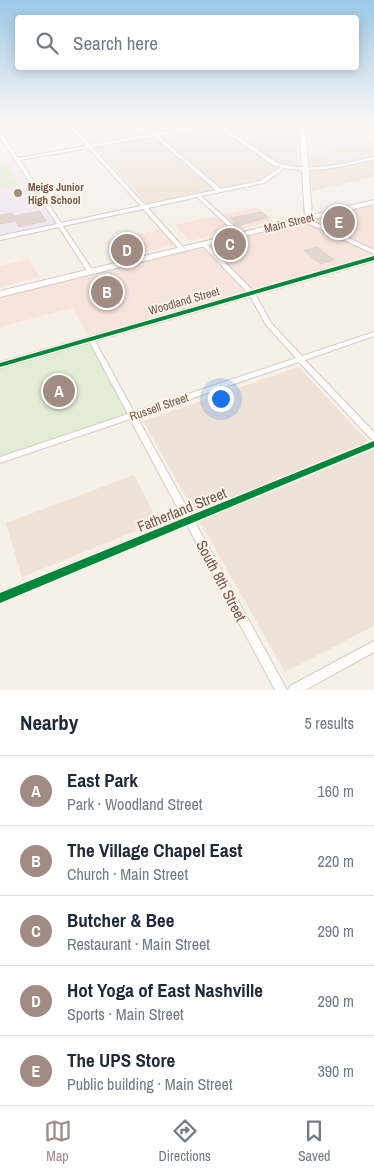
<!DOCTYPE html>
<html lang="en">
<head>
<meta charset="utf-8">
<style>
  body { margin:0; font-family:"Archivo Narrow",sans-serif; background:#f2f2f3; color:#1f2937 }
  .you { position:absolute; left:220px; top:398px; width:18px; height:18px; margin:-12px; border:4px solid #fff; border-radius:50%; background:#1a73e8; box-shadow:0 0 0 8px #1a73e833 }
  .badge { display:grid; place-items:center; width:32px; height:32px; border-radius:50%; background:#a08c82; color:#fff; font-size:16px; font-weight:700 }
  .pin { position:absolute; translate:-50% -50%; border:2px solid #fff; box-shadow:0 1px 5px #0006 }
  .list { margin:0; padding:0; list-style:none }
  h2 { display:flex; justify-content:space-between; align-items:center; height:65px; margin:0; padding:0 20px; font-size:21px }
  h2 small { font-size:16px; font-weight:400; color:#747a83 }
  .list li { display:grid; grid-template-columns:32px 1fr auto; gap:15px; align-items:center; box-sizing:border-box; height:70px; padding:0 20px; border-top:1px solid #e0e1e3 }
  .list b { display:block; font-size:19px; white-space:nowrap }
  .list p { margin:0; font-size:16px; white-space:nowrap; color:#747a83 }
  .list em { font-size:16px; font-style:normal; color:#747a83 }
  .icon { flex:none; width:28px; height:28px; fill:none; stroke:currentColor; stroke-width:2; stroke-linecap:round; stroke-linejoin:round }
  .map { position:relative; flex:none; width:374px; height:690px; overflow:hidden }
  .search { position:absolute; background:#fff; box-shadow:0 2px 12px #0003; left:15px; right:15px; top:15px; height:55px; display:flex; align-items:center; gap:12px; box-sizing:border-box; padding:0 18px; border-radius:5px; color:#747a83; font-size:19px }
  .sheet { height:415px; background:#fff }
  nav { display:flex; justify-content:space-around; align-items:center; box-sizing:border-box; height:70px; border-top:1px solid #e0e1e3; background:#fff; font-size:14px; color:#747a83 }
  nav a { display:grid; justify-items:center; gap:2px }
  nav .on { color:#a08c82 }
  .map>svg:first-child { display:block }
  .residential { fill:#efe2d7 }
  .commercial { fill:#f6e4dd }
  .education { fill:#f2e8f1 }
  .green { fill:#e3ecd4 }
  .building { fill:#e2d8d1; stroke:#ded3cc }
  .lines { fill:none; stroke-linecap:round; stroke-linejoin:round }
  .street-casing { stroke:#d4ccc6; stroke-width:2 }
  .secondary-casing { stroke:#d4ccc6; stroke-width:2 }
  .street { fill:#fefdfc; fill-rule:evenodd }
  .secondary { fill:#fefdfc; fill-rule:evenodd }
  .cycleway-casing { stroke:#fef5ea; stroke-width:3 }
  .cycleway { fill:#00873e; fill-rule:evenodd }
  .poi-dot { fill:#a08c82; stroke:#fef5ea; stroke-width:2 }
  .labels { text-anchor:middle; stroke-width:4; stroke-linejoin:round; paint-order:stroke }
  .far-poi-label { font-size:11px; font-weight:bold; fill:#72564b; stroke:#fef5ea; text-anchor:start }
  .street-label { font-size:12px; fill:#72564b; stroke:#fef5ea }
  .near-street-label { font-size:15px; fill:#72564b; stroke:#fef5ea }
</style>
</head>
<body>
<div class="map">
<svg width="374" height="690" viewBox="0 0 374 690">
  <rect width="100%" height="100%" fill="#f6f0e9"/>
  <path class="residential" d="M 75,124 L 297,124 L 298,167 L 278,163 L 276,169 L 267,176 L 258,180 L 147,204 Z
    M 374,142 L 374,177 L 312,191 L 309,155 Z
    M 299,367 L 374,448 L 374,626 L 285,672 L 143,421 Z
    M 134,475 L 158,522 L 22,577 L 6,523 Z"/>
  <path class="commercial" d="M 374,202 L 374,258 L 91,339 L 72,308 L 0,327 L 0,294 Z
    M 257,207 L 273,221 L 190,241 L 175,225 Z
    M 160,229 L 174,245 L 115,259 L 104,242 Z
    M 29,259 L 40,277 L 0,287 L 0,266 Z"/>
  <path class="education" d="M 306,124 L 374,124 L 374,142 L 309,155 Z
    M 14,158 L 56,224 L 0,236 L 0,161 Z"/>
  <path class="green" d="M 6,163 L 19,186 L 0,189 L 0,164 Z
    M 91,339 L 131,417 L 0,460 L 0,365 Z"/>
  <path class="building" d="M 40,211 L 46,221 L 19,227 L 16,221 L 0,224 L 0,215 L 12,213 L 13,216 Z
    M 262,212 L 268,217 L 238,226 L 230,218 Z
    M 317,247 L 334,260 L 321,264 L 304,251 Z"/>
  <g class="lines">
    <g class="street-casing">
      <path id="street" d="M 67,124 L 71,124 L 90,145 L 152,134 L 140,124 L 144,124 L 156,134 L 213,124 L 219,124 L 277,163 C 311,173 340,164 374,157 L 374,159 C 345,166 315,174 285,168 L 264,183 L 201,196 L 243,234 L 243,236 L 239,236 L 197,197 L 148,208 L 184,248 L 185,249 L 182,251 L 180,250 L 143,209 L 63,226 L 93,271 L 90,273 L 87,271 L 59,227 L 0,240 L 0,236 L 57,224 L 0,137 L 0,134 L 2,134 L 18,158 L 86,146 ZM 216,125 L 273,165 L 281,167 L 260,181 L 221,189 L 158,136 ZM 154,136 L 216,190 L 145,205 L 92,147 ZM 88,148 L 141,206 L 61,223 L 20,160 Z
        M 309,216 L 312,218 L 312,221 L 374,250 L 374,254 L 307,223 L 306,218 Z
        M 204,242 L 206,243 L 254,292 L 271,323 L 302,356 L 374,332 L 374,336 L 305,360 L 374,432 L 374,440 L 371,439 L 299,362 L 137,417 L 191,515 L 374,441 L 374,447 L 195,522 L 287,690 L 275,690 L 187,525 L 0,603 L 0,593 L 183,518 L 130,419 L 0,463 L 0,457 L 128,414 L 88,339 L 89,337 L 91,337 L 94,339 L 134,412 L 296,358 L 266,325 L 249,294 L 202,245 L 201,244 Z
        M 374,641 L 374,652 L 305,690 L 288,690 L 290,686 Z"/>
    </g>
    <g class="secondary-casing">
      <path id="secondary" d="M 299,124 L 305,124 L 312,215 L 374,200 L 374,204 L 0,297 L 0,291 L 305,217 Z
        M 374,256 L 374,261 L 0,368 L 0,362 Z"/>
    </g>
    <use href="#street" class="street"/>
    <use href="#secondary" class="secondary"/>
    <g class="cycleway-casing">
      <path id="cycleway" d="M 374,256 L 374,260 L 0,367 L 0,363 Z
        M 374,441 L 374,447 L 0,603 L 0,593 Z"/>
    </g>
    <use href="#cycleway" class="cycleway"/>
  </g>
  <linearGradient id="sky" x2="0" y2="1"><stop stop-color="#9cc8e7"/><stop offset="0.56" stop-color="#fbf8f5"/><stop offset="1" stop-color="#fbf8f5" stop-opacity="0"/></linearGradient>
  <rect width="374" height="220" fill="url(#sky)"/>
  <circle class="poi-dot" cx="18" cy="193" r="5"/>
  <g class="labels">
    <g class="far-poi-label">
      <text x="28" y="191">Meigs Junior<tspan x="28" dy="13">High School</tspan></text>
    </g>
    <g class="street-label">
      <text transform="translate(289 223) rotate(-14)" y="4">Main Street</text>
      <text transform="translate(184 301) rotate(-16)" y="4">Woodland Street</text>
      <text transform="translate(159 407) rotate(-19)" y="4">Russell Street</text>
    </g>
    <g class="near-street-label">
      <text transform="translate(182 510) rotate(-22)" y="5">Fatherland Street</text>
      <text transform="translate(221 581) rotate(62)" y="5">South 8th Street</text>
    </g>
  </g>
</svg>
<div class="you"></div>
<div class="pin badge" style="left:59px;top:391px">A</div>
<div class="pin badge" style="left:107px;top:292px">B</div>
<div class="pin badge" style="left:230px;top:244px">C</div>
<div class="pin badge" style="left:127px;top:250px">D</div>
<div class="pin badge" style="left:339px;top:222px">E</div>
<div class="search"><svg class="icon" aria-label="search" viewBox="0 0 24 24"><circle cx="10" cy="10" r="6"/><path d="M15 15l6 6"/></svg>Search here</div>
</div>
<section class="sheet">
<h2>Nearby<small>5 results</small></h2>
<ul class="list">
<li><span class="badge">A</span><div><b>East Park</b><p>Park · Woodland Street</p></div><em>160 m</em></li>
<li><span class="badge">B</span><div><b>The Village Chapel East</b><p>Church · Main Street</p></div><em>220 m</em></li>
<li><span class="badge">C</span><div><b>Butcher &amp; Bee</b><p>Restaurant · Main Street</p></div><em>290 m</em></li>
<li><span class="badge">D</span><div><b>Hot Yoga of East Nashville</b><p>Sports · Main Street</p></div><em>290 m</em></li>
<li><span class="badge">E</span><div><b>The UPS Store</b><p>Public building · Main Street</p></div><em>390 m</em></li>
</ul>
</section>
<nav>
<a class="on"><svg class="icon" aria-label="map" viewBox="0 0 24 24"><path d="M3 6l6-2 6 2 6-2v14l-6 2-6-2-6 2zM9 4v14M15 6v14"/></svg>Map</a>
<a><svg class="icon" aria-label="directions" viewBox="0 0 24 24"><path d="M12 3l9 9-9 9-9-9zM9 14v-3h6M13 9l2 2-2 2"/></svg>Directions</a>
<a><svg class="icon" aria-label="saved" viewBox="0 0 24 24"><path d="M7 4h10v16l-5-4-5 4z"/></svg>Saved</a>
</nav>
</body>
</html>
